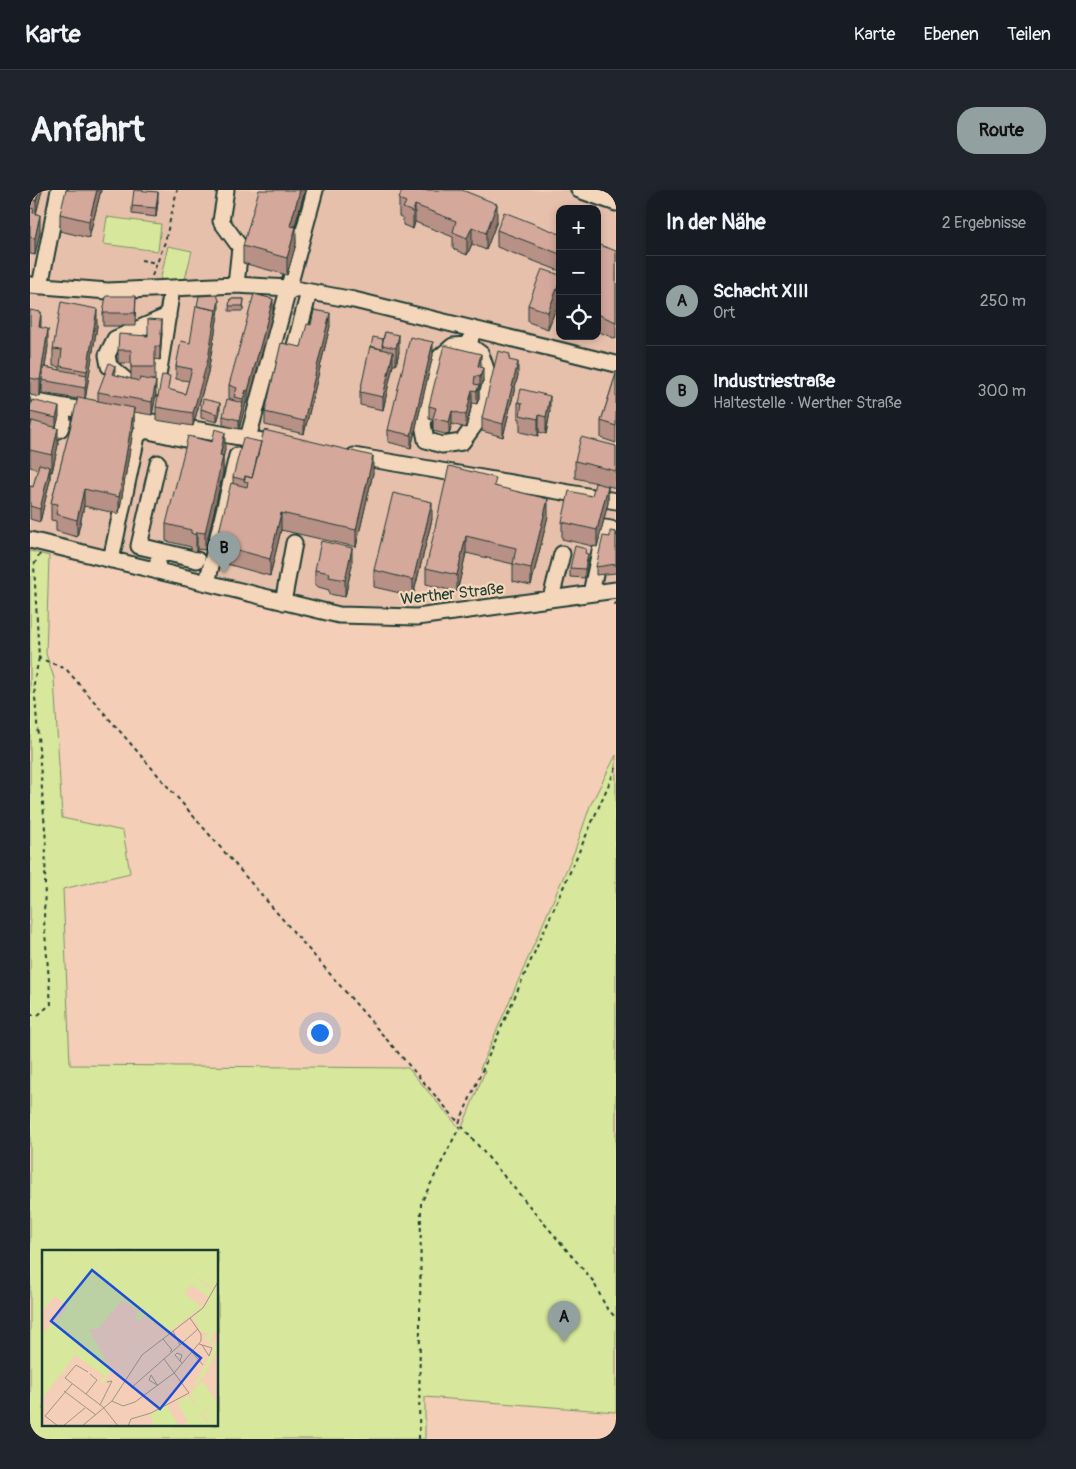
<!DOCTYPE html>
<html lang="de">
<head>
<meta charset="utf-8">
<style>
  body { margin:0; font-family:Pangolin,sans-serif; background:#20242c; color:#f1f3f6 }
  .controls { position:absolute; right:15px; top:15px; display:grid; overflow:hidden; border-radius:10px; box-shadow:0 2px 8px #0003 }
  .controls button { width:45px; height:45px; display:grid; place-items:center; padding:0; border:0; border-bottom:1px solid #363941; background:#171b24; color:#f1f3f6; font:25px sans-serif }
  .you { position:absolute; left:289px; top:842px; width:18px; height:18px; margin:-12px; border:4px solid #fff; border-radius:50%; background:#1a73e8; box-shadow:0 0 0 8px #1a73e833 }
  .badge { display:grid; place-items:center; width:32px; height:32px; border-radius:50%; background:#92a19f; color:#111; font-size:16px; font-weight:700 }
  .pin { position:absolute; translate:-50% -41px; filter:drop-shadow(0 1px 2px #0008) }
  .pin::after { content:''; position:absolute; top:26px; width:18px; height:15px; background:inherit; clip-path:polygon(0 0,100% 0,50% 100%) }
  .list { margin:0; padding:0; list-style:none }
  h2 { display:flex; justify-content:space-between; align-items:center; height:65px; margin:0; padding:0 20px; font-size:21px }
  h2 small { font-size:16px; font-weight:400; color:#9ea1a6 }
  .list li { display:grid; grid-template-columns:32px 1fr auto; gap:15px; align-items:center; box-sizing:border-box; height:90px; padding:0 20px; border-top:1px solid #363941 }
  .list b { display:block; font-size:19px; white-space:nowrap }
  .list p { margin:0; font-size:16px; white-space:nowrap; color:#9ea1a6 }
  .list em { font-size:16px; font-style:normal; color:#9ea1a6 }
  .icon { flex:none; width:28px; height:28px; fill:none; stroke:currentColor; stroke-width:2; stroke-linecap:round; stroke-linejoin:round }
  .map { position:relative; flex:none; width:586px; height:1249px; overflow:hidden; border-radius:20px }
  header { display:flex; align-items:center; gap:30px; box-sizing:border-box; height:70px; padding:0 25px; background:#171b24; border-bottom:1px solid #363941 }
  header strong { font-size:24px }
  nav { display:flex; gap:28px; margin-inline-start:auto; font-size:18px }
  .intro { display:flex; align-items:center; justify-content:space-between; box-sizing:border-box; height:120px; padding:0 30px }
  h1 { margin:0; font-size:35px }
  .button { padding:12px 22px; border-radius:20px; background:#92a19f; color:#111; font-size:18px; font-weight:700 }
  main { display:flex; gap:30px; padding:0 30px }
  aside { flex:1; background:#171b24; border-radius:20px; box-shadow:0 2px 8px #0003 }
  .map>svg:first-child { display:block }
  .built { fill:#e7c0ac; fill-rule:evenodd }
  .green { fill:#d7e79b; stroke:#7b9268; fill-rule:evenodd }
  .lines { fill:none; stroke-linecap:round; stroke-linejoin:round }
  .minor-casing { stroke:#1f3d34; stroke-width:19 }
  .path { stroke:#1f3d34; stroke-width:2; stroke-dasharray:4 4; stroke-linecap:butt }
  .minor { stroke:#f4d7ba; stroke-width:15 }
  .wall { fill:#b79086; stroke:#1f3d34 }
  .shaded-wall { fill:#95766d; stroke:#1f3d34 }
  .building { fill:#d5a89c; stroke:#1f3d34 }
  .labels { text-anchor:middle; stroke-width:4.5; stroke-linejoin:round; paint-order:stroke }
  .street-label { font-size:16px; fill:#1f3d34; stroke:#f4d7ba }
  .inset-road { fill:none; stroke:#9f9482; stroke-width:1 }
  .view { fill:#1d4ed8; fill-opacity:0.15; stroke:#1d4ed8; stroke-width:2.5 }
  .inset-edge { fill:none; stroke:#1f3d34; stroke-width:2.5 }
</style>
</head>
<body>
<header>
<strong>Karte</strong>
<nav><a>Karte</a><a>Ebenen</a><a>Teilen</a></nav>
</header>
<div class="intro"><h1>Anfahrt</h1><a class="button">Route</a></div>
<main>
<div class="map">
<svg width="586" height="1249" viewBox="0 0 586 1249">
  <rect width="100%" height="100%" fill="#f4ceb6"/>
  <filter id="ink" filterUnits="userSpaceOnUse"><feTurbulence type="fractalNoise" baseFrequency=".02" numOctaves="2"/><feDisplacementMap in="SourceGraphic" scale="10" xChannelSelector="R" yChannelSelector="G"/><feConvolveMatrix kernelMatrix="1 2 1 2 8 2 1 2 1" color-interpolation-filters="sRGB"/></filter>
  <g filter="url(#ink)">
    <path class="built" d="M 0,0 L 539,0 L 586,17 L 586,390 L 390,434 L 314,432 L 0,361 ZM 530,19 L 567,19 L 567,146 L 530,146 Z"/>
    <path class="green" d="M 77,27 L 131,34 L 128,61 L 73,54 Z
      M 138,56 L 162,61 L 155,89 L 130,91 Z
      M 0,361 L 19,366 L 16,464 L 24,488 L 32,628 L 93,641 L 100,683 L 33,699 L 40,875 L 378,878 L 431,940 L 455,881 L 450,879 L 545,660 L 560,616 L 586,565 L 586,1222 L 395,1207 L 395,1249 L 0,1249 ZM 14,1062 L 188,1062 L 188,1235 L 14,1235 Z"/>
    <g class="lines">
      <g class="minor-casing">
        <path id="minor" d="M 196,0 L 191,31 L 210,57 L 206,95
          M 549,0 L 586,13
          M 0,95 L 78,101 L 206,95 L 259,98 L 324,110 L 586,174
          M 10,96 L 29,0
          M 138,126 L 85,149 L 77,165 L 79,176 L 99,193 L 126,198 L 142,99
          M 439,155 L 451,164 L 457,182 L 446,233 L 432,252 L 412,255 L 396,250 L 393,234 L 410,167 L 423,156 L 439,155 L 443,140
          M 265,156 L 279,102
          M 0,211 L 250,254
          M 0,241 L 20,243 L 30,239 L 33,231 L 31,217
          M 218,248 L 285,0
          M 324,266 L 586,311
          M 0,350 L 309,425 L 387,427 L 586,400
          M 130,361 L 167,370
          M 81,370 L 107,246 L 114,240 L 155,249
          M 126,381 L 130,361 L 109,356 L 128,273
          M 177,393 L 207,266
          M 561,403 L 575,338 L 581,339
          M 521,408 L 532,364
          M 253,412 L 264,353"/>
      </g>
      <path class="path" d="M 111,70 L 127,73
        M 122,86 L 135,52 L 147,0
        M 10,364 L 4,375 L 9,468 L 36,479 L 429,933
        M 585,412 L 586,419
        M 586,578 L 429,933 L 563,1091 L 576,1117 L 586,1128
        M 0,825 L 8,825 L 21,814 L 14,731 L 16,653 L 4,493 L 9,468
        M 389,1249 L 391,1013 L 430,936"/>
      <use href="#minor" class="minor"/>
    </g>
    <path class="wall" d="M 0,0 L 12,0 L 6,24 L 10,42 L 5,65 L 0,64 Z
      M 71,0 L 59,48 L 30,41 L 30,24 Z
      M 275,0 L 265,37 L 266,54 L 257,85 L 213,73 L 213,56 Z
      M 369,9 L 467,31 L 456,60 L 442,54 L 437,65 L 423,59 L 423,47 L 385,32 L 383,39 L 373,35 L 373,28 L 369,26 Z
      M 128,11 L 126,27 L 102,24 L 102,16 Z
      M 467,40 L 530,44 L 530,81 L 467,57 Z
      M 586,61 L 586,149 L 567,141 L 567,62 Z
      M 530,85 L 530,108 L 518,139 L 498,132 L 498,115 Z
      M 106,106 L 105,136 L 73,136 L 73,123 Z
      M 200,109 L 214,109 L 213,121 L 199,121 Z
      M 189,119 L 178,182 L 163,236 L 126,230 L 126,217 L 140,200 L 155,204 L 159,191 L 146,189 L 146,176 L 160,153 Z
      M 0,120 L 11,138 L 18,156 L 15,177 L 30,180 L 30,177 L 23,176 L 23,159 L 67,136 L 55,209 L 68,211 L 68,202 L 85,185 L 101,189 L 101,173 L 88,173 L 88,160 L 118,146 L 132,143 L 130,170 L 125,169 L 125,190 L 118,190 L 126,204 L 122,225 L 104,222 L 104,235 L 89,324 L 54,316 L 47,347 L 26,341 L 26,331 L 21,330 L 21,313 L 48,209 L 12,203 L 12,195 L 10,207 L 0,205 Z
      M 243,122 L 218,214 L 216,213 L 209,239 L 193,235 L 193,226 L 204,211 L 204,210 L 199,208 L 199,195 Z
      M 281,135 L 300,136 L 274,244 L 235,235 L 235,222 L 271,157 Z
      M 355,142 L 369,162 L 366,175 L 363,175 L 353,220 L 330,215 L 330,202 L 341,157 L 353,149 Z
      M 403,165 L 381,258 L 358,252 L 358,240 Z
      M 480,171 L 488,185 L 473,247 L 452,241 L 452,228 Z
      M 451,177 L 453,191 L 450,200 L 449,200 L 449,208 L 447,214 L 442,213 L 436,238 L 422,234 L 419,245 L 403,241 L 403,230 L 399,229 L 399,216 Z
      M 586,184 L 586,253 L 571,248 L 571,231 Z
      M 0,207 L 1,214 L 29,226 L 26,237 L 28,255 L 22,282 L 20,282 L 20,290 L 10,332 L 0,329 L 0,296 L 3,297 L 8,279 L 0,277 L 0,241 L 2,231 L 0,231 Z
      M 488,212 L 520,222 L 516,244 L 509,242 L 508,246 L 490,242 L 490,229 L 488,229 Z
      M 171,219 L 190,222 L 187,232 L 171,228 Z
      M 586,256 L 586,298 L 578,296 L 578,313 L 567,357 L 532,349 L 532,332 L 562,306 L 567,293 L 545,288 L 545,271 Z
      M 195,259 L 193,268 L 193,283 L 175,360 L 167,359 L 166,362 L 161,360 L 161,357 L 136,351 L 136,334 Z
      M 343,283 L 326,357 L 251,340 L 240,386 L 186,371 L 186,354 L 203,293 L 203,287 Z
      M 466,296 L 518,326 L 501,395 L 483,391 L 483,374 L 436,363 L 427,402 L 396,394 L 396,378 Z
      M 402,329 L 383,406 L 344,397 L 344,380 Z
      M 586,342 L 586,383 L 566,385 L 566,377 L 580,347 Z
      M 556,363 L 558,373 L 555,388 L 540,387 L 540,378 Z
      M 322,375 L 315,407 L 299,404 L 299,400 L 285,396 L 285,380 Z"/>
    <path class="shaded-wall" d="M 9,0 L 12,0 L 6,24 L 6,11 Z
      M 67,0 L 71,0 L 59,48 L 59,31 Z
      M 270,0 L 275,0 L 260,53 L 260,36 Z
      M 128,2 L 128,11 L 126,27 L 126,18 Z
      M 467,14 L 467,31 L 456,60 L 456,43 Z
      M 385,15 L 385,32 L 383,39 L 383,22 Z
      M 10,25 L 10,42 L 5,65 L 5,48 Z
      M 266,37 L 266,54 L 257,85 L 257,68 Z
      M 442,37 L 442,54 L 437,65 L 437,48 Z
      M 530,91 L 530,108 L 518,139 L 518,122 Z
      M 243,109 L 243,122 L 218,214 L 218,201 Z
      M 189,110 L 189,119 L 178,182 L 163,236 L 163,223 Z
      M 67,119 L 67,136 L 55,211 L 55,198 L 57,181 Z
      M 11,122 L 11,139 L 9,137 Z
      M 300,123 L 300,136 L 274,244 L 274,231 Z
      M 132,130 L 132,143 L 130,170 L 130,157 Z
      M 18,139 L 18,156 L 13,190 L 12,190 L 10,207 L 10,190 Z
      M 369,145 L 369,162 L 366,175 L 366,158 Z
      M 403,152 L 403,165 L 381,258 L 381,245 Z
      M 363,162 L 363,175 L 353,220 L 353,207 Z
      M 451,164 L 451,177 L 448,187 L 448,176 Z
      M 488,172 L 488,185 L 473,247 L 473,234 Z
      M 85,176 L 85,189 L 82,184 Z
      M 453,178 L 453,191 L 450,200 L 450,187 Z
      M 126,191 L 126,204 L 122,225 L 122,212 Z
      M 449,195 L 449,208 L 447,214 L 447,201 Z
      M 216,200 L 216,213 L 209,239 L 209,230 L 213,213 L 213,209 Z
      M 442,200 L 442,213 L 436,238 L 436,225 Z
      M 520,206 L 520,222 L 516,244 L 516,227 Z
      M 190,213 L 190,222 L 187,232 L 187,224 Z
      M 29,217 L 29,226 L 26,237 L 26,228 Z
      M 104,218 L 104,235 L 89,324 L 89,307 Z
      M 422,221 L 422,234 L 419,245 L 419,232 Z
      M 509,225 L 509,242 L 508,246 L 508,229 Z
      M 28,238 L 28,255 L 22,282 L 22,265 Z
      M 195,242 L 195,259 L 193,268 L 193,283 L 175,360 L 175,343 Z
      M 343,266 L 343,283 L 326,357 L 326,340 Z
      M 20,277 L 20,290 L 10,332 L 10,319 Z
      M 578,296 L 578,313 L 567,357 L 567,340 Z
      M 54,299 L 54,316 L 47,347 L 47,330 Z
      M 518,309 L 518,326 L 501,395 L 501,378 Z
      M 402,312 L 402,329 L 383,406 L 383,390 Z
      M 251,323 L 251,340 L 240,386 L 240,369 Z
      M 167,342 L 167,359 L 166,362 L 166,345 Z
      M 436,346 L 436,363 L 427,402 L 427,385 Z
      M 322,358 L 322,375 L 315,407 L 315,390 Z
      M 558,364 L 558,373 L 555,388 L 555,379 Z"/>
    <path class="building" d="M 0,0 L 9,0 L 6,11 L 0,9 Z
      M 36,0 L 67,0 L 59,31 L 30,24 Z
      M 104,0 L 128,2 L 126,18 L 102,16 Z
      M 229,0 L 270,0 L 260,36 L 266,37 L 257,68 L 213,56 Z
      M 372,0 L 432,0 L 467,14 L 456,43 L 442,37 L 437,48 L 423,42 L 426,31 L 385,15 L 383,22 L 373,18 L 376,12 L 369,9 Z
      M 0,18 L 4,19 L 3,23 L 10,25 L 5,48 L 0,47 Z
      M 474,22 L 530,44 L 530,64 L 467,40 Z
      M 570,55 L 586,61 L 586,132 L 567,124 L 567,62 Z
      M 512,79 L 530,85 L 530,91 L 518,122 L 498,115 Z
      M 224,104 L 243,109 L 218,201 L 216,200 L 213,209 L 204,207 L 207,198 L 199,195 Z
      M 187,105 L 189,110 L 186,124 L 186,120 L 167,116 L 169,106 Z
      M 76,106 L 106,106 L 105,123 L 73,123 Z
      M 200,109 L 214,109 L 213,116 L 199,116 Z
      M 31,112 L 67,119 L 57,181 L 30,176 L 32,160 L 23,159 Z
      M 166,116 L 186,120 L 178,169 L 163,223 L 126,217 L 132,185 L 140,186 L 138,199 L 155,204 L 162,179 L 146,176 L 151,151 L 160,153 Z
      M 0,120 L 11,122 L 9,137 L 18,139 L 10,190 L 0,188 Z
      M 284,120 L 300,123 L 274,231 L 235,222 L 251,153 L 271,157 L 277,134 L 281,135 Z
      M 118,129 L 132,130 L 130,157 L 125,156 L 125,177 L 101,177 L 101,160 L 88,160 L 89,144 L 118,146 Z
      M 355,142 L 369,145 L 366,158 L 352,155 Z
      M 343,147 L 353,149 L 352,159 L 341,157 Z
      M 380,147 L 403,152 L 381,245 L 358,240 Z
      M 414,155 L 451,164 L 448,176 L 453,178 L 450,187 L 445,186 L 444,194 L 449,195 L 447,201 L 442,200 L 436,225 L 422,221 L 419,232 L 403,228 L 406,218 L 399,216 Z
      M 340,156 L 363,162 L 353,207 L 330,202 Z
      M 468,161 L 480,164 L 479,170 L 488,172 L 473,234 L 452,228 Z
      M 79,173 L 85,176 L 82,184 L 109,191 L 110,188 L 126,191 L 122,212 L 68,202 Z
      M 14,177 L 57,185 L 55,198 L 12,190 Z
      M 586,184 L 586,236 L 571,231 Z
      M 491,199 L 520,206 L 516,227 L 509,225 L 508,229 L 490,225 L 492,213 L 488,212 Z
      M 48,207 L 104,218 L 89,307 L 54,299 L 47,330 L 26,324 L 28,314 L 21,313 Z
      M 173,209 L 190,213 L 187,224 L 171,219 Z
      M 197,209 L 213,213 L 209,230 L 193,226 Z
      M 2,210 L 29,217 L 26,228 L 0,222 L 0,218 Z
      M 2,231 L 28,238 L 22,265 L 0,260 L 0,241 Z
      M 185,239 L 195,242 L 190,265 L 193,266 L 175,343 L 167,342 L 166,345 L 161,343 L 161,340 L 136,334 L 158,246 L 182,252 Z
      M 234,240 L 343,266 L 326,340 L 251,323 L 240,369 L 186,354 L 201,293 L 217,297 L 218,292 L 214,291 L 215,286 L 222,288 Z
      M 551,247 L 586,256 L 586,281 L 545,271 Z
      M 213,248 L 231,252 L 222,288 L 215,286 L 215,290 L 203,287 Z
      M 9,274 L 20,277 L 10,319 L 0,316 L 0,296 L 3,297 Z
      M 419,276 L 466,288 L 464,296 L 518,309 L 501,378 L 483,374 L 486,358 L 436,346 L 427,385 L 396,378 Z
      M 565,293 L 578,296 L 567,340 L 532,332 L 539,301 L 562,306 Z
      M 363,303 L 402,312 L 383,390 L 344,380 Z
      M 580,341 L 586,342 L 586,374 L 566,377 L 573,346 L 580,347 Z
      M 291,351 L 322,358 L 315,390 L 299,387 L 300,383 L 285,380 Z
      M 545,356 L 556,359 L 555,363 L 558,364 L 555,379 L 540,378 Z"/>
  </g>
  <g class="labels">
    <g class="street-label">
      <text transform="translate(422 403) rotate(-6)" y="6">Werther Straße</text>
    </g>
  </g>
  <g transform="translate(12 1060)">
    <rect width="176" height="176" fill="#f4ceb6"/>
    <path d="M 0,0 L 176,0 L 176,28 L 172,39 L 144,19 L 171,40 L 167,47 L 149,35 L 143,44 L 160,57 L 126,83 L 102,66 L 97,71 L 93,68 L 96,61 L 80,50 L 56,79 L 47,79 L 69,120 L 61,134 L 58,129 L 64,127 L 33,105 L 19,125 L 6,115 L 18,125 L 0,149 L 0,81 L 2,82 L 26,57 L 13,46 L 0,62 ZM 176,34 L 176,80 L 171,84 L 159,82 L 151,67 L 162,57 ZM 165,84 L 172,85 L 168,90 L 176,98 L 162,126 L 150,139 L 172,98 L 163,88 ZM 161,131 L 176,154 L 176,176 L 170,176 L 160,164 L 172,156 L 158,164 L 169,176 L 138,176 L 146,171 L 135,152 L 146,145 L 155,158 L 148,143 ZM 124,154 L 137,176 L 112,176 L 108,164 Z" fill="#d7e79b"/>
    <path class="inset-road" d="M 131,81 L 138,95M 121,89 L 130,100 L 128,102M 157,94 L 170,98 L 167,106 L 160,95M 150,102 L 161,115M 138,111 L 140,105 L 135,103 L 133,105 L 138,111 L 140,113M 46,122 L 34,115 L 23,128 L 61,157 L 76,176M 115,135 L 107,130 L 109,125 L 116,136M 89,138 L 156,79M 22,141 L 54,165M 44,144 L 55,130 L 48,124M 70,151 L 81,156 L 93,152 L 132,123 L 159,91 L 159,84 L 148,68M 58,155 L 70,131 L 65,132M 16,176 L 3,166 L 30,134M 21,176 L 43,158M 40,176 L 70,151 L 100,105 L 161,58 L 177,30M 86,176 L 89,169 L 109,163 L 147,143 L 122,109"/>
    <path class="view" d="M 50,20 L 159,108 L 118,159 L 9,71 Z"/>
    <rect width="176" height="176" class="inset-edge"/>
  </g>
</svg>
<div class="controls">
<button>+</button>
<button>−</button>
<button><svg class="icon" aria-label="locate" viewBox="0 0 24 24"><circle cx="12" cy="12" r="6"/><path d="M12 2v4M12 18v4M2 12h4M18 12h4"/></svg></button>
</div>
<div class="you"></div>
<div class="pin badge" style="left:534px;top:1152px">A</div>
<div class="pin badge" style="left:194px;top:383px">B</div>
</div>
<aside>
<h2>In der Nähe<small>2 Ergebnisse</small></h2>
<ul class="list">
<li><span class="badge">A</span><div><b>Schacht XIII</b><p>Ort</p></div><em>250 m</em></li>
<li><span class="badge">B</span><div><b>Industriestraße</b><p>Haltestelle · Werther Straße</p></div><em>300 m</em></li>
</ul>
</aside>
</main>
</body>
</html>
